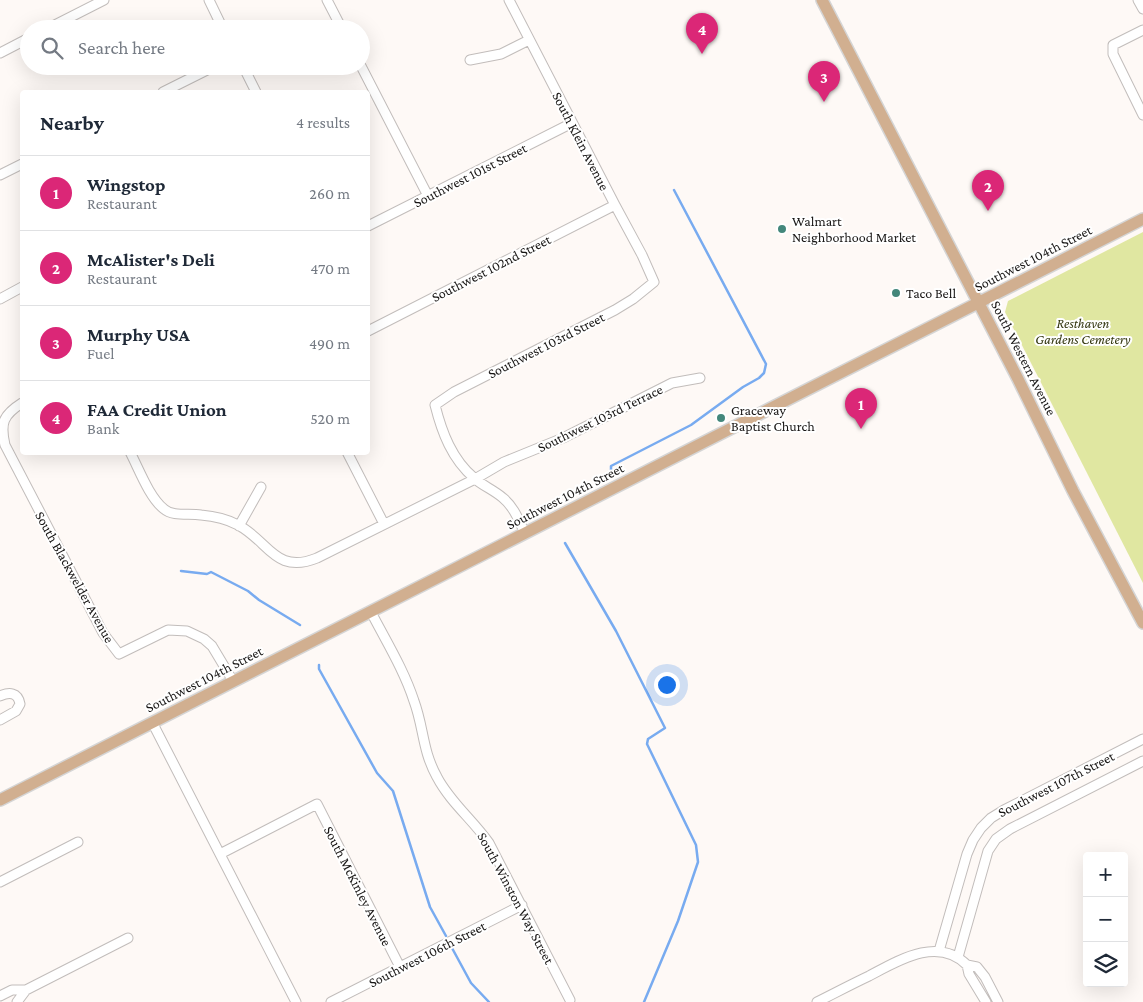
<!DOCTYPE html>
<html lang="en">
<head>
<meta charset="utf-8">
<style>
  body { margin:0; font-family:"Crimson Pro",serif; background:#f6f6f7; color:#1f2937 }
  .controls { position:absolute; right:15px; bottom:15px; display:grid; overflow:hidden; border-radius:5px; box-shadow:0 5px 20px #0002 }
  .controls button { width:45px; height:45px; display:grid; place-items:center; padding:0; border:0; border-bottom:1px solid #e0e1e3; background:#fff; color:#1f2937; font:25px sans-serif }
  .you { position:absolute; left:666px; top:684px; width:18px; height:18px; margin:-12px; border:4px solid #fff; border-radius:50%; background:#1a73e8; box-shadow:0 0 0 8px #1a73e833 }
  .badge { display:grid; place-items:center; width:32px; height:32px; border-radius:50%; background:#db2777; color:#fff; font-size:16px; font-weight:700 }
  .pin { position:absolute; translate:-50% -41px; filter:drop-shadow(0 1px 2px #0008) }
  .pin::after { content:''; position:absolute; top:26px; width:18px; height:15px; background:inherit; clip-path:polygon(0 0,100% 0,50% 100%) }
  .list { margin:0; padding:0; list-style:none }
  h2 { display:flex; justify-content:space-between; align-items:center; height:65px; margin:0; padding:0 20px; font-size:21px }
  h2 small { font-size:16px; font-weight:400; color:#747a83 }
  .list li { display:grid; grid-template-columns:32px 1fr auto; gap:15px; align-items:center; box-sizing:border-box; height:75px; padding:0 20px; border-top:1px solid #e0e1e3 }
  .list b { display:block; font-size:19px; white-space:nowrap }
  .list p { margin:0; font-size:16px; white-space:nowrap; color:#747a83 }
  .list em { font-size:16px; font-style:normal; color:#747a83 }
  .icon { flex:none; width:28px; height:28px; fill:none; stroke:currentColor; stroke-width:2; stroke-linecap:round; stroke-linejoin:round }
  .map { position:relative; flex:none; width:1143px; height:1002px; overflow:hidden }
  .search { position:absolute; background:#fff; box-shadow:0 5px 20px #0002; left:20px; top:20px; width:350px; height:55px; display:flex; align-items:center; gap:12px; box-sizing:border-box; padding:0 18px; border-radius:28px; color:#747a83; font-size:19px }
  .panel { position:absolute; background:#fff; box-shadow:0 5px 20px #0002; left:20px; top:90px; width:350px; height:365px; border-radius:5px }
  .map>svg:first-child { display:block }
  .green { fill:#e0e7a1 }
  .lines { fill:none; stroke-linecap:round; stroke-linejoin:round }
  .stream { stroke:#78abf0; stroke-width:2.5 }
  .minor-casing { stroke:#c2bdbb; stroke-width:11 }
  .major-casing { stroke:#d5d5d5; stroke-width:14 }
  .minor { stroke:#fff; stroke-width:9 }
  .major { stroke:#d1af90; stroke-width:11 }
  .poi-dot { fill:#43877b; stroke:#fff; stroke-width:2 }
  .labels { text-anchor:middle; stroke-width:4; stroke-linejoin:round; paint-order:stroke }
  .street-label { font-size:14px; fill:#181615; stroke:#fff }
  .poi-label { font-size:14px; fill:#181615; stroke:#fff; text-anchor:start }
  .park-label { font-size:14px; font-style:italic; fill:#343710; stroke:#fff }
</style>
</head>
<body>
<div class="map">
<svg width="1143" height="1002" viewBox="0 0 1143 1002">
  <rect width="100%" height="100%" fill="#fef9f6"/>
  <path class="green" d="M 1143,232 L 1143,583 L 1005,312 L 1008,301 Z"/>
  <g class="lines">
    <path class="stream" d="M 611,471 L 611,466 L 691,425 L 743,387 L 759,378 L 764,373 L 766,364 L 674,190
      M 565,543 L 616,631 L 665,728 L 648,739 L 647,744 L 696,845 L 698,862 L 678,921 L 644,1002
      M 181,571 L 207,574 L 211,572 L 248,591 L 259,600 L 300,625
      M 319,665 L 319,669 L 377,773 L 393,791 L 430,907 L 446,936
      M 452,948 L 471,983 L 489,1002"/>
    <g class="minor-casing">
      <path id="minor" d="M 209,0 L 223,29
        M 327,0 L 342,29
        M 509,0 L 615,205 L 642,255 L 654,282 L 633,299 L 615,310 L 454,392 L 435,405 C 442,433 452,459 474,478 C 483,486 494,490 503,498 C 514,507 519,521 525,533
        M 1138,0 L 1143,9
        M 47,29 L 104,0
        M 1143,30 L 1113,45 L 1113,54 L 1143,115
        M 0,53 L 29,38
        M 470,60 L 501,54 L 529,40
        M 243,66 L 256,92
        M 361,66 L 428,196
        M 163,92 L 215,66
        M 0,175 L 22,164
        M 368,226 L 572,123
        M 0,299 L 22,287
        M 368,331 L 615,205
        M 22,403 C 3,415 0,423 5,445 L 103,633 L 119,654 L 168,630 L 187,631 L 204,639 L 212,646 L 233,681
        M 130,452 C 139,469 149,497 164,509 C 173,517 189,513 201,515 C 213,516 227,519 238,525 C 269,541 275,575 317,558 L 475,479 L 504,462 L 563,438 L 672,383 L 700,378
        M 347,452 L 384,524
        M 239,526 L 261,487
        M 371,612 C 386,641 404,670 414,701 C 424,728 422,750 437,777 C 450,802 473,820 489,843 L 570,1000
        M 0,696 C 9,692 18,692 20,704 L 16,711 L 0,720
        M 152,722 L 296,1002
        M 220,854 L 317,804 L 400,967
        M 0,882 L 78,842
        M 939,951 L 967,854 L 973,840 L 981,828 L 991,818 L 1004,810 L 1143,739
        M 958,957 L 988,851 L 996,839 L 1010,829 L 1143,761
        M 967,965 L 977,967 L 985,977 L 998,1002
        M 967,965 L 969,974 L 986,1002
        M 0,996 L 12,990 L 26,990 L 128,938
        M 17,1002 L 26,990
        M 331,1002 L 522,905
        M 817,1002 C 835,993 852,984 869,976 C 899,960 938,936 967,965"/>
    </g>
    <g class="major-casing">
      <path id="major" d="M 822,0 L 1018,379 L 1073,491 L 1143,623
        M 0,800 L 1143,219"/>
    </g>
    <use href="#minor" class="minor"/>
    <use href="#major" class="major"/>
  </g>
  <g class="poi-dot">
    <circle cx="782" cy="229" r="5"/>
    <circle cx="896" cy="293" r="5"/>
    <circle cx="721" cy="418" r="5"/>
  </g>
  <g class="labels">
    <g class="street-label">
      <text transform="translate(581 141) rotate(63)" y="5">South Klein Avenue</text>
      <text transform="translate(470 175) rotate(-27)" y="5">Southwest 101st Street</text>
      <text transform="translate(1033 258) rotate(-27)" y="5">Southwest 104th Street</text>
      <text transform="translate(491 268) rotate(-27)" y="5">Southwest 102nd Street</text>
      <text transform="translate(546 345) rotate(-27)" y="5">Southwest 103rd Street</text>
      <text transform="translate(1024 358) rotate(63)" y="5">South Western Avenue</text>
      <text transform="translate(600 418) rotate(-26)" y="5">Southwest 103rd Terrace</text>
      <text transform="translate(565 496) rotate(-27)" y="5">Southwest 104th Street</text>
      <text transform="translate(75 577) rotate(61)" y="5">South Blackwelder Avenue</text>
      <text transform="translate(204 679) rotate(-27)" y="5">Southwest 104th Street</text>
      <text transform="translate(1056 784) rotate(-27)" y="5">Southwest 107th Street</text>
      <text transform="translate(358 886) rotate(63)" y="5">South McKinley Avenue</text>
      <text transform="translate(516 898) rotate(62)" y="5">South Winston Way Street</text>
      <text transform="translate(427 954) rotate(-27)" y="5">Southwest 106th Street</text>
    </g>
    <g class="poi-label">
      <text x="792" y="226">Walmart<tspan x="792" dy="16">Neighborhood Market</tspan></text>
      <text x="906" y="298">Taco Bell</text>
      <text x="731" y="415">Graceway<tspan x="731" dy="16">Baptist Church</tspan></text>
    </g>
    <g class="park-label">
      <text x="1083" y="328">Resthaven<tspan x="1083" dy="16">Gardens Cemetery</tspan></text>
    </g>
  </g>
</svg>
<div class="controls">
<button>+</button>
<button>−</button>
<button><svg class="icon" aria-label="layers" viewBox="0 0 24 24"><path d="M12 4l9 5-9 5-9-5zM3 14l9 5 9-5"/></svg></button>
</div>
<div class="you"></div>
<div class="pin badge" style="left:861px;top:429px">1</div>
<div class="pin badge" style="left:988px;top:211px">2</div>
<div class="pin badge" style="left:824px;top:102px">3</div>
<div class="pin badge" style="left:702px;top:54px">4</div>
<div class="search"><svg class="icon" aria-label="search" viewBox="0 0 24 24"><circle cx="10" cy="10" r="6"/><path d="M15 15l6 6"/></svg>Search here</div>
<section class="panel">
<h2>Nearby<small>4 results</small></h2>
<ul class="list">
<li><span class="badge">1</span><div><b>Wingstop</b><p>Restaurant</p></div><em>260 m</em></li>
<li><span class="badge">2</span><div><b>McAlister's Deli</b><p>Restaurant</p></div><em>470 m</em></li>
<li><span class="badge">3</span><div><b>Murphy USA</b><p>Fuel</p></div><em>490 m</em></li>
<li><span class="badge">4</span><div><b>FAA Credit Union</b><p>Bank</p></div><em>520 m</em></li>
</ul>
</section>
</div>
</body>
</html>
